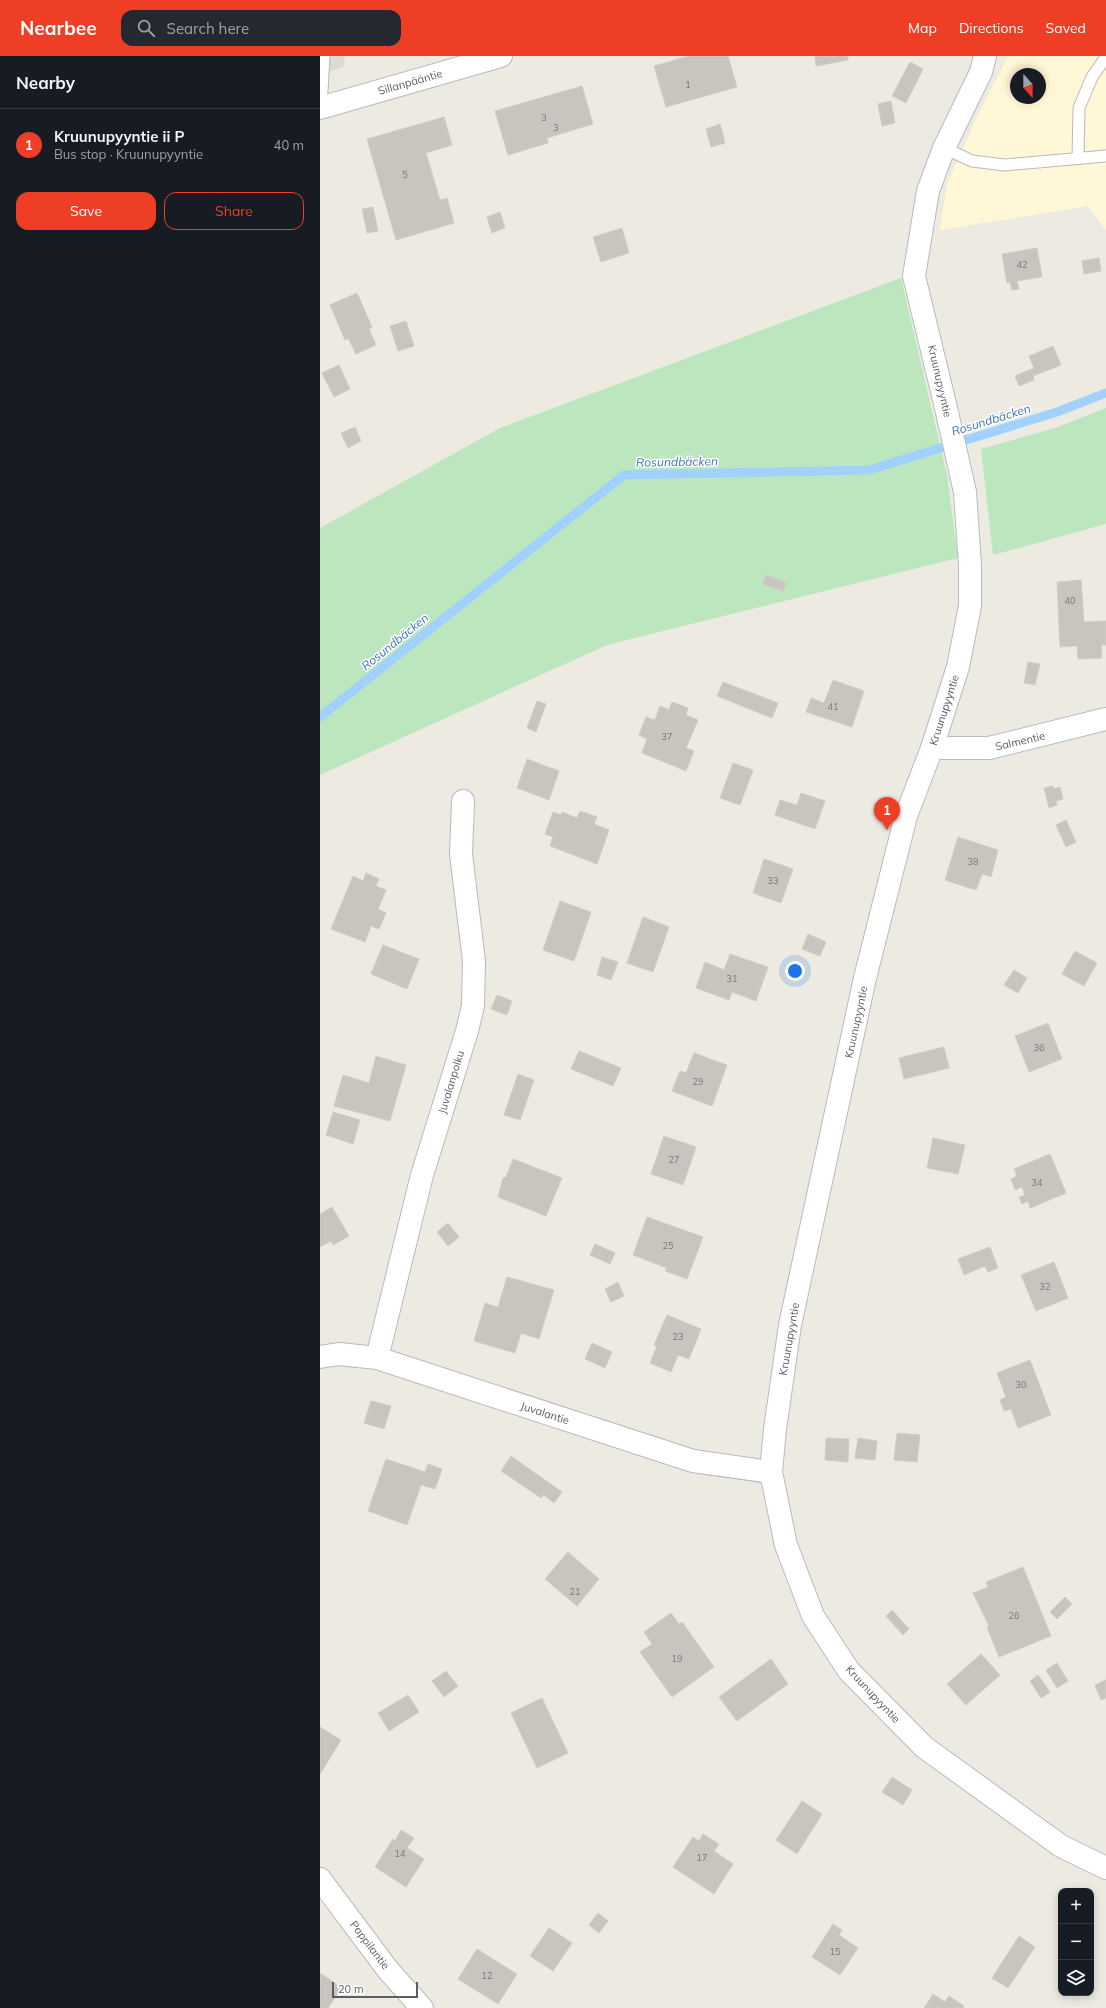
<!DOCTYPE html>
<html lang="en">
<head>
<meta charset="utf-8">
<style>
  body { margin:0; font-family:Mulish,sans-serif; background:#242831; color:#f1f3f6 }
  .controls { position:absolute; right:12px; bottom:12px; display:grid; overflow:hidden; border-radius:8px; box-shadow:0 2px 10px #0003 }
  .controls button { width:36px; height:36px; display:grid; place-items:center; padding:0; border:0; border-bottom:1px solid #363941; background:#171b24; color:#f1f3f6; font:20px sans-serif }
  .compass { position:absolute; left:690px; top:12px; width:36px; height:36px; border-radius:50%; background:#171b24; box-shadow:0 2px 10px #0003; rotate:159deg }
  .scale { position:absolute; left:12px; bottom:10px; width:86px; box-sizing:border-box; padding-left:4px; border:2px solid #5a5d63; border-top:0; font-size:11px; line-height:14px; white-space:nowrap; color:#5a5d63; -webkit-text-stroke:3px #fff; paint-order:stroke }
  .you { position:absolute; left:475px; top:915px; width:14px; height:14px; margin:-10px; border:3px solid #fff; border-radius:50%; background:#1a73e8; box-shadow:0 0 0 6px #1a73e833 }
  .badge { display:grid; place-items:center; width:26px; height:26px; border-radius:50%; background:#ee3f26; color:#fff; font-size:13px; font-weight:700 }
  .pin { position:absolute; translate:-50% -33px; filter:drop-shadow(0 1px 2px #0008) }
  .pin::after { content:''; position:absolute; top:21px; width:14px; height:12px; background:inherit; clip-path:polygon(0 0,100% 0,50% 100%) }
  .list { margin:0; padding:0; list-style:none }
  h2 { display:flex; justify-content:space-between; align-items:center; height:52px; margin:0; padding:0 16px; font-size:17px }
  h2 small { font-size:13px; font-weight:400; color:#9ea1a6 }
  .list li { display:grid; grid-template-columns:26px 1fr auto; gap:12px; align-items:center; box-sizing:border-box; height:72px; padding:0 16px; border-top:1px solid #363941 }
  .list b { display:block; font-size:15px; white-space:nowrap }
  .list p { margin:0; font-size:13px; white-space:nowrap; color:#9ea1a6 }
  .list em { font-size:13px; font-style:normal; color:#9ea1a6 }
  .actions { display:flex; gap:8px; padding:12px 16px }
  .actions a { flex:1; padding:9px 0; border:1px solid #ee3f26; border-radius:12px; text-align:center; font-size:14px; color:#ee3f26 }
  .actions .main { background:#ee3f26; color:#fff }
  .icon { flex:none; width:22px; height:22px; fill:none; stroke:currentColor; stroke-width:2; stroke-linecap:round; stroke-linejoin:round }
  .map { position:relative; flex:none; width:786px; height:1952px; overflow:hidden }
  header { display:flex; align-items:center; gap:24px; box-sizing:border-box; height:56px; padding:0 20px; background:#ee3f26; color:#fff }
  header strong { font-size:19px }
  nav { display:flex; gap:22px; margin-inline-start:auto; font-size:14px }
  .search { width:280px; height:36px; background:#242831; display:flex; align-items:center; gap:10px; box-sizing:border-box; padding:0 14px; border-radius:12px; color:#9ea1a6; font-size:15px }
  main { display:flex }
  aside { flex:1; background:#171b24 }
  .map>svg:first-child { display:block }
  .commercial { fill:#fff7d5; fill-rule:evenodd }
  .education { fill:#dddad0 }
  .green { fill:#bce6be }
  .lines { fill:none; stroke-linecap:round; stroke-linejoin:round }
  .stream { stroke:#a0d1ff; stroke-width:9 }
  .building { fill:#c8c5be; stroke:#d2cdbf }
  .lane-casing { stroke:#b7b9be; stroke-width:13 }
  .street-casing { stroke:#b7b9be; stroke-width:24 }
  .secondary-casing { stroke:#b7bac1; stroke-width:24 }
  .lane { stroke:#fff; stroke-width:11 }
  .street { stroke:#fff; stroke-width:22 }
  .secondary { stroke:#fff; stroke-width:22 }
  .labels { text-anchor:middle; stroke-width:3; stroke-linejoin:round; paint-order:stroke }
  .number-label { font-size:9px; fill:#76777a }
  .street-label { font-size:11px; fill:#5a5d63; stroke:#fff }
  .water-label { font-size:12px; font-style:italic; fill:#3c76bd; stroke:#fff }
</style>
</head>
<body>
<header>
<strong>Nearbee</strong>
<div class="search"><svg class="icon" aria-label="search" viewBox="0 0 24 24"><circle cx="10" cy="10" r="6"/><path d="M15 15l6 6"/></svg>Search here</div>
<nav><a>Map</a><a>Directions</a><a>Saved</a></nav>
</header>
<main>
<aside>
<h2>Nearby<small></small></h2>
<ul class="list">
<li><span class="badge">1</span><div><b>Kruunupyyntie ii P</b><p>Bus stop · Kruunupyyntie</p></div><em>40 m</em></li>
</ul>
<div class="actions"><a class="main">Save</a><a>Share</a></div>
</aside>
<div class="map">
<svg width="786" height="1952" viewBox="0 0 786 1952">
  <rect width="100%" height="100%" fill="#edebe1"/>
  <path class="commercial" d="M 688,0 L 786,0 L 786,174 L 768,150 L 620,174 L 627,128 L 655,65 ZM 696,18 L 720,18 L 720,42 L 696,42 Z"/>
  <path class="education" d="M 0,0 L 25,0 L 23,11 L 0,19 Z"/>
  <path class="green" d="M 581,222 L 627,419 L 638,502 L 287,589 L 0,719 L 0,472 L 180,372 Z
    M 786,352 L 786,468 L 673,499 L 661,393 L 735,372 Z"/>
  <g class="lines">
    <path class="stream" d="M 0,661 L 304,419 L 549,414 L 737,356 L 786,337"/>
  </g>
  <path class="building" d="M 369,0 L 408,0 L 417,31 L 346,51 L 334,10 Z
    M 495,0 L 528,0 L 528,4 L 496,10 Z
    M 590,6 L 603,13 L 586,47 L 572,40 Z
    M 262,30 L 273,68 L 227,82 L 228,87 L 188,99 L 175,55 Z
    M 571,45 L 575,67 L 562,70 L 558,48 Z
    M 124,61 L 132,89 L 106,97 L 120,144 L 127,142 L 134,167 L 76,184 L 47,83 Z
    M 400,68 L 405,87 L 391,91 L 386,73 Z
    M 53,151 L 58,175 L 47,177 L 42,153 Z
    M 180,156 L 185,172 L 172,177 L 167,161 Z
    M 302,172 L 309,197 L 281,206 L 273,181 Z
    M 717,192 L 722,221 L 697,225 L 699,233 L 692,234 L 690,226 L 687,227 L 682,198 Z
    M 779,202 L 781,215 L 764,218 L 762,205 Z
    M 37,237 L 52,271 L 49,273 L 56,289 L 36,298 L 28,282 L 25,284 L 10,249 Z
    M 86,265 L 94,290 L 78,295 L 70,270 Z
    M 733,290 L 741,309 L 713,320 L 714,324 L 699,330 L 695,320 L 714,312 L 709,300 Z
    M 19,309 L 30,333 L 14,341 L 2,317 Z
    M 35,371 L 41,385 L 28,392 L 21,377 Z
    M 446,519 L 466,527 L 463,535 L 443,528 Z
    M 761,524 L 764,566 L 786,565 L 786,589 L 781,589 L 782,602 L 758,603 L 757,590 L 740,591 L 737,526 Z
    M 708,606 L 720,608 L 715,629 L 704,627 Z
    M 513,624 L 544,635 L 532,671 L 486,656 L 491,642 L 504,647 Z
    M 403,626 L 458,647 L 452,662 L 397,640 Z
    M 217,645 L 226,648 L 216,676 L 207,672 Z
    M 352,646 L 368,652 L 366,659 L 378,664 L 366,692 L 374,695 L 366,715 L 322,697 L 327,683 L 319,679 L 326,661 L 335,664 L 340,650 L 349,654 Z
    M 207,703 L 239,715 L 229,744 L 197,732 Z
    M 413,707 L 433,714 L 420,749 L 400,742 Z
    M 733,730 L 733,733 L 740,731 L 743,743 L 736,745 L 737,749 L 729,752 L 724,732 Z
    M 481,737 L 505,745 L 495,773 L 455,759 L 460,744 L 477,749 Z
    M 260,755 L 277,761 L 274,768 L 289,774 L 277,808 L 230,790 L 233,781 L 225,778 L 233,756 L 241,759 L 242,756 L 257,762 Z
    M 746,764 L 756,786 L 746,791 L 736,769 Z
    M 638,781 L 678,794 L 671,821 L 662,818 L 656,834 L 625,824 Z
    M 444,803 L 473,813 L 461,847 L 433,837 Z
    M 46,817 L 59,823 L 56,830 L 66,834 L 58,853 L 66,857 L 59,873 L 51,870 L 45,886 L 11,873 L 33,820 L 43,825 Z
    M 240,845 L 271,856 L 254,905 L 223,894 Z
    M 323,861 L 349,871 L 333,916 L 307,907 Z
    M 488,878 L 506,886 L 500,900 L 482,893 Z
    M 63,889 L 99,903 L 87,933 L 51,918 Z
    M 755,895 L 777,907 L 764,930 L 742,918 Z
    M 410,898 L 448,911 L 436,945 L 412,936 L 409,944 L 376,932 L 385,906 L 404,914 Z
    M 282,901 L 298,906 L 291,924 L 277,919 Z
    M 694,914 L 707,922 L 698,937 L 684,929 Z
    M 177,939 L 192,945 L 187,959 L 171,953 Z
    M 728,967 L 742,1003 L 709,1016 L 695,980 Z
    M 624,991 L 629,1012 L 584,1023 L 579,1002 Z
    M 259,995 L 301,1012 L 293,1030 L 251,1013 Z
    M 374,997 L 407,1009 L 392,1050 L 352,1035 L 360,1015 L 366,1017 Z
    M 56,1000 L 86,1009 L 70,1065 L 14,1050 L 23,1019 L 49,1027 Z
    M 198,1018 L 214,1024 L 200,1064 L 184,1059 Z
    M 13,1056 L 40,1064 L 33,1088 L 6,1079 Z
    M 344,1080 L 376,1091 L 363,1129 L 331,1118 Z
    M 613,1082 L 645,1089 L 638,1118 L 607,1112 Z
    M 730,1098 L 746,1137 L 710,1152 L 708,1145 L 702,1148 L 699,1141 L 705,1139 L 702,1131 L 695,1134 L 691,1123 L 697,1120 L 694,1113 Z
    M 193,1103 L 242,1122 L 226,1160 L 178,1141 L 183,1122 L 186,1121 Z
    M 12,1151 L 29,1180 L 13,1189 L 11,1185 L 0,1191 L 0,1158 Z
    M 327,1161 L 383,1181 L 367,1223 L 345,1215 L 347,1212 L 313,1199 Z
    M 128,1167 L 139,1181 L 128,1190 L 117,1176 Z
    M 275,1188 L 295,1197 L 290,1208 L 270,1199 Z
    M 670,1191 L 678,1212 L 668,1216 L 665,1210 L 644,1219 L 638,1203 Z
    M 734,1206 L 748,1242 L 716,1255 L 701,1219 Z
    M 187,1221 L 234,1234 L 219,1283 L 201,1277 L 195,1297 L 154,1285 L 165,1247 L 178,1251 Z
    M 298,1226 L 304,1240 L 291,1246 L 285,1233 Z
    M 347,1259 L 381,1273 L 369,1303 L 358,1299 L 351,1316 L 330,1307 L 337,1290 L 334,1289 Z
    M 272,1287 L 292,1296 L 285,1312 L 265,1303 Z
    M 710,1304 L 731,1359 L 698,1372 L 691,1353 L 684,1355 L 680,1344 L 686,1341 L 677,1317 Z
    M 51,1345 L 71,1350 L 64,1373 L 44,1367 Z
    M 577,1377 L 600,1379 L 597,1406 L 574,1404 Z
    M 506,1382 L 529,1383 L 528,1406 L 505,1404 Z
    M 538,1382 L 557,1385 L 555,1404 L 535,1402 Z
    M 191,1400 L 242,1436 L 234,1447 L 224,1439 L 221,1442 L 181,1415 Z
    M 66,1403 L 105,1416 L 108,1408 L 122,1413 L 115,1433 L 101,1429 L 87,1469 L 48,1455 Z
    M 248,1496 L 279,1523 L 257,1550 L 225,1523 Z
    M 703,1511 L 731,1580 L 679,1601 L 667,1571 L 669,1570 L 653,1537 L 668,1531 L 666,1526 Z
    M 745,1541 L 752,1548 L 737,1563 L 730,1556 Z
    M 572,1554 L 589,1573 L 583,1579 L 566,1560 Z
    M 351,1557 L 359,1568 L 362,1566 L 394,1611 L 352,1641 L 320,1596 L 332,1588 L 324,1576 Z
    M 661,1598 L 680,1619 L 646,1649 L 627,1628 Z
    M 451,1603 L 468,1628 L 417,1665 L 399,1641 Z
    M 737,1607 L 748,1625 L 737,1632 L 726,1614 Z
    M 126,1615 L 138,1630 L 124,1641 L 112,1625 Z
    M 718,1619 L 730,1636 L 721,1642 L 710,1625 Z
    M 786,1624 L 786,1642 L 781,1644 L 775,1629 Z
    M 88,1639 L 99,1656 L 69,1675 L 58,1657 Z
    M 222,1642 L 248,1697 L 217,1712 L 191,1657 Z
    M 0,1671 L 21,1684 L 0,1718 Z
    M 572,1721 L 592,1734 L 583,1749 L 562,1736 Z
    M 482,1745 L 502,1758 L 477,1798 L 456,1784 Z
    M 81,1774 L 94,1782 L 87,1792 L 104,1803 L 86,1831 L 55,1811 L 73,1783 L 75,1785 Z
    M 383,1778 L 399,1788 L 394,1795 L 413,1808 L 394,1838 L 353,1811 L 373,1781 L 379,1785 Z
    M 278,1857 L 288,1865 L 279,1877 L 269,1869 Z
    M 513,1868 L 522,1874 L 519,1879 L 538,1892 L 520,1919 L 492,1901 Z
    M 229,1872 L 252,1887 L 233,1915 L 210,1900 Z
    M 699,1880 L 715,1891 L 688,1932 L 672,1922 Z
    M 157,1893 L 197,1918 L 178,1948 L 138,1923 Z
    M 0,1917 L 22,1932 L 8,1952 L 0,1952 Z
    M 613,1938 L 625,1946 L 629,1940 L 644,1950 L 643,1952 L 604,1952 Z"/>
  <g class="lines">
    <g class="lane-casing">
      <path id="lane" d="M 1,52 L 4,0
        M 624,92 L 652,105 L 685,109 L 786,100
        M 758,102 L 759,52 L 772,21 L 786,1"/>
    </g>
    <g class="street-casing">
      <path id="street" d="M 0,52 L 181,0
        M 612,692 L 669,692 L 786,663
        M 0,1301 L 19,1298 L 57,1302 L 373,1405 L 451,1416
        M 57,1302 L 102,1119 L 147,975 L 153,950 L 154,905 L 141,798 L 143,745
        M 0,1823 L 68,1914 L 102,1952"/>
    </g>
    <g class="secondary-casing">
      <path id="secondary" d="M 665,0 L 661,16 L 624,92 L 608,135 L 594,220 L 626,352 L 645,436 L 650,509 L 650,550 L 638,611 L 612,692 L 586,760 L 545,922 L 470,1269 L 455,1373 L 451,1416 L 466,1489 L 493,1560 L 529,1615 L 604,1691 L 741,1790 L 786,1812"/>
    </g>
    <use href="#lane" class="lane"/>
    <use href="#street" class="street"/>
    <use href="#secondary" class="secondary"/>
  </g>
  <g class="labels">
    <g class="number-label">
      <text x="368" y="32">1</text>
      <text x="224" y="65">3</text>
      <text x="236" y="75">3</text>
      <text x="85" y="122">5</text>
      <text x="702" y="212">42</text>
      <text x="750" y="548">40</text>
      <text x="513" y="654">41</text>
      <text x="347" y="684">37</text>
      <text x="653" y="809">38</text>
      <text x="453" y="828">33</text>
      <text x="412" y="926">31</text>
      <text x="719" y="995">36</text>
      <text x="378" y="1029">29</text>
      <text x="354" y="1107">27</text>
      <text x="717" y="1130">34</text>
      <text x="348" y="1193">25</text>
      <text x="725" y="1234">32</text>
      <text x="358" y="1284">23</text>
      <text x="701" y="1332">30</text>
      <text x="255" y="1539">21</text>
      <text x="694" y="1563">26</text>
      <text x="357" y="1606">19</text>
      <text x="80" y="1801">14</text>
      <text x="382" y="1805">17</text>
      <text x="515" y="1899">15</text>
      <text x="167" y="1923">12</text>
    </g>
    <g class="street-label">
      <text transform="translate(90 26) rotate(-16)" y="4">Sillanpääntie</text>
      <text transform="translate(620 325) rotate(77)" y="4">Kruunupyyntie</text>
      <text transform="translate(624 654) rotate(-72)" y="4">Kruunupyyntie</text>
      <text transform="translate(700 685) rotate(-13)" y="4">Salmentie</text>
      <text transform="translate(536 966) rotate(-78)" y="4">Kruunupyyntie</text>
      <text transform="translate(131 1026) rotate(-73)" y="4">Juvalanpolku</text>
      <text transform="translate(469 1283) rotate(-80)" y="4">Kruunupyyntie</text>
      <text transform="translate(225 1357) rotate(18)" y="4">Juvalantie</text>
      <text transform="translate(553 1638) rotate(47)" y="4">Kruunupyyntie</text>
      <text transform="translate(50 1889) rotate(53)" y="4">Pappilantie</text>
    </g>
    <g class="water-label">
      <text transform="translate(671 364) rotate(-17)" y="4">Rosundbäcken</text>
      <text transform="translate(357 406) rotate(-1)" y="4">Rosundbäcken</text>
      <text transform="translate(75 586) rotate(-39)" y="4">Rosundbäcken</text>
    </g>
  </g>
</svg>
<div class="controls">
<button>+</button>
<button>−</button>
<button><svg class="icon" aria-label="layers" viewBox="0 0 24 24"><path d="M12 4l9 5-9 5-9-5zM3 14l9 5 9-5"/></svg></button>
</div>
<svg class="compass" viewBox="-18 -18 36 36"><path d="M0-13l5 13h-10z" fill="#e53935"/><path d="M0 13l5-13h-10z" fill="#9ea1a6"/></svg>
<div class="scale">20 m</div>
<div class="you"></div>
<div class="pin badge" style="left:567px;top:774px">1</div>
</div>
</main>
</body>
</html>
